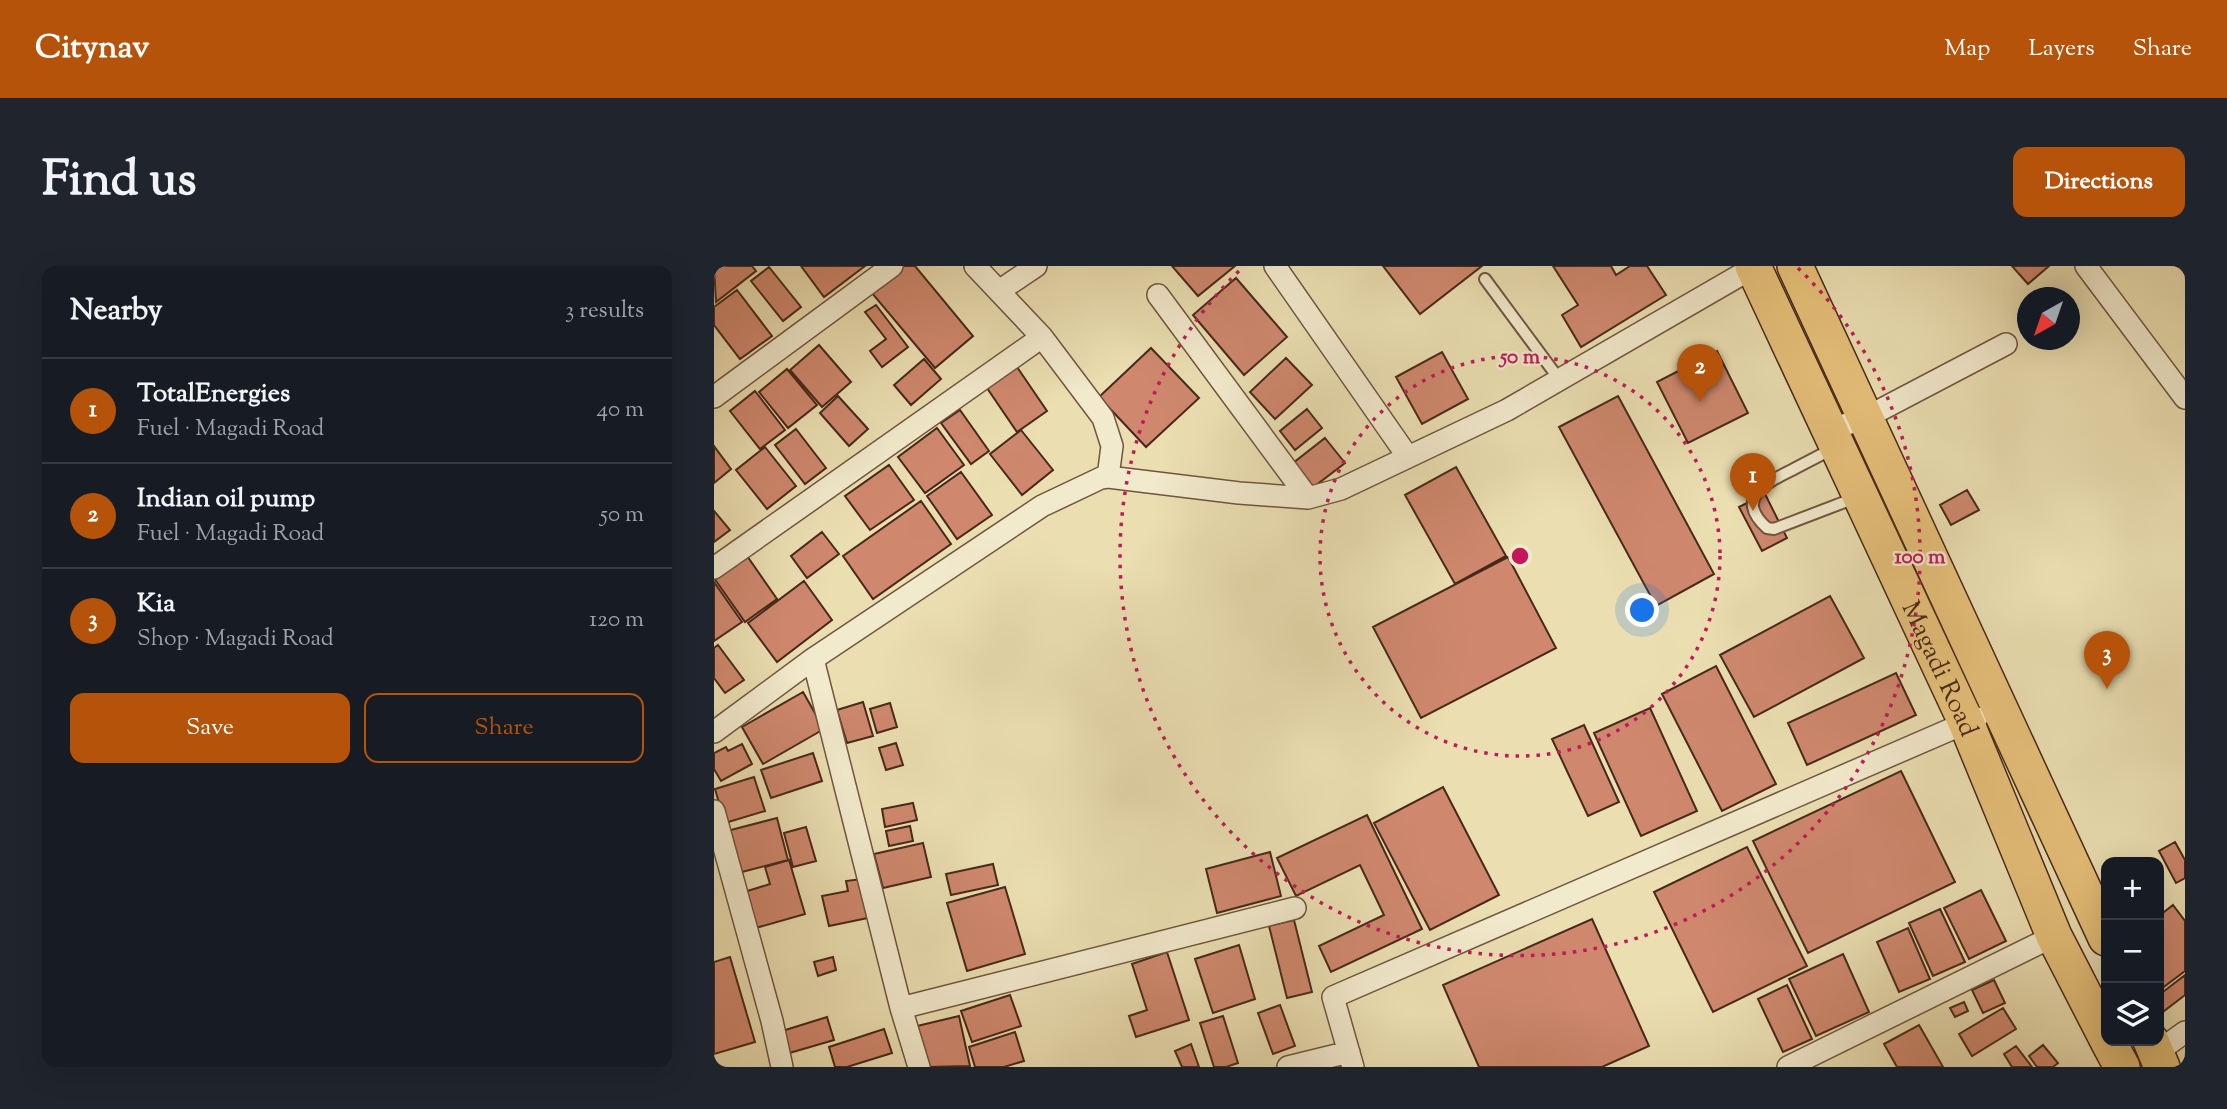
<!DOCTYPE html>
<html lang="en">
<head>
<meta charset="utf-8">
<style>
  body { margin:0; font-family:"Sorts Mill Goudy",serif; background:#20242c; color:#f1f3f6 }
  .controls { position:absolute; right:21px; bottom:21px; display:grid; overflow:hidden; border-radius:14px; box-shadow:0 7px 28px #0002 }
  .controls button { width:63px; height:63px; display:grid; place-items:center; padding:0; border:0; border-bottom:2px solid #363941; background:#171b24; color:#f1f3f6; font:35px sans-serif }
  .compass { position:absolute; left:1303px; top:21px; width:63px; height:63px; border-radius:50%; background:#171b24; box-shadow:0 7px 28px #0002; rotate:220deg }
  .you { position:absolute; left:929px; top:345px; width:24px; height:24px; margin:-18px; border:5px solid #fff; border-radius:50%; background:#1a73e8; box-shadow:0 0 0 10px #1a73e833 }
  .badge { display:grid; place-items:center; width:46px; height:46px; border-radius:50%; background:#b45309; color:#fff; font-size:23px; font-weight:700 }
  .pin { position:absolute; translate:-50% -58px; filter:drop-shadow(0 2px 4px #0008) }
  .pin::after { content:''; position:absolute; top:37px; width:24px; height:21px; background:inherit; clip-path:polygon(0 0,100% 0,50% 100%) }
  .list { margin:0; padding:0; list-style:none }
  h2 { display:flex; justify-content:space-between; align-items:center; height:91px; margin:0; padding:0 28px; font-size:30px }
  h2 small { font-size:23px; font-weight:400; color:#9ea1a6 }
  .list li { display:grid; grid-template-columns:46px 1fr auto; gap:21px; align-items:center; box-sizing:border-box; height:105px; padding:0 28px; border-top:2px solid #363941 }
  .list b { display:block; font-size:26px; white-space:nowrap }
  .list p { margin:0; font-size:23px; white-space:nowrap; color:#9ea1a6 }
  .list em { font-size:23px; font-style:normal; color:#9ea1a6 }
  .actions { display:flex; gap:14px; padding:21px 28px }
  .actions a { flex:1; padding:16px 0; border:2px solid #b45309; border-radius:14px; text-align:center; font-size:24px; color:#b45309 }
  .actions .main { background:#b45309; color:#fff }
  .icon { flex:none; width:38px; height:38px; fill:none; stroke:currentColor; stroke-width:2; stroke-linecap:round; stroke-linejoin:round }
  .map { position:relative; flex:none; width:1471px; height:801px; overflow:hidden; border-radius:14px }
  header { display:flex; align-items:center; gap:42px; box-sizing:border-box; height:98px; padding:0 35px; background:#b45309; color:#fff }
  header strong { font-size:33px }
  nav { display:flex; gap:38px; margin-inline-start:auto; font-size:24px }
  .intro { display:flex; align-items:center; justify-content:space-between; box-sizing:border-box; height:168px; padding:0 42px }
  h1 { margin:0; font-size:49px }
  .button { padding:18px 32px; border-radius:14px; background:#b45309; color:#fff; font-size:24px; font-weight:700 }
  main { display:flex; gap:42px; padding:0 42px }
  aside { flex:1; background:#171b24; border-radius:14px; box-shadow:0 7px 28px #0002 }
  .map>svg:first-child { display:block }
  .building { fill:#cf886e; stroke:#472919; stroke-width:2 }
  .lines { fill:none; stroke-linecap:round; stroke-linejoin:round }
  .lane-casing { stroke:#70563f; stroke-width:14 }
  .street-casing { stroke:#70563f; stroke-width:24 }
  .primary-casing { stroke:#472919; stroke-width:38 }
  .lane { stroke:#f2eacd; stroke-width:10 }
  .street { stroke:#f2eacd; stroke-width:21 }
  .primary { stroke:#e6c079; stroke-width:35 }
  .ring { fill:none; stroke:#c2185b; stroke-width:3.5; stroke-dasharray:3.5 7 }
  .labels { text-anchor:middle; stroke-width:5; stroke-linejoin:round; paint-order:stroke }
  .street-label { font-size:26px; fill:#472919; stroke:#f2eacd }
  .centre { fill:#c2185b; stroke:#f2eacd; stroke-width:3.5 }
  .ring-label { font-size:21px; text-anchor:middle; font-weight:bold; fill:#c2185b; stroke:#f2eacd; stroke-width:5; stroke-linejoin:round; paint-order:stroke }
</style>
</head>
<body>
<header>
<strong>Citynav</strong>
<nav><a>Map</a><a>Layers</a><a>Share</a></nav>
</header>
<div class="intro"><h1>Find us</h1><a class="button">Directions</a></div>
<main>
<aside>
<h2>Nearby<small>3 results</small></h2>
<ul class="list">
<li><span class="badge">1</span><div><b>TotalEnergies</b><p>Fuel · Magadi Road</p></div><em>40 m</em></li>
<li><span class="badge">2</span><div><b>Indian oil pump</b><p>Fuel · Magadi Road</p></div><em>50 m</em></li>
<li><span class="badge">3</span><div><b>Kia</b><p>Shop · Magadi Road</p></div><em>120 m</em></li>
</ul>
<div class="actions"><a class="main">Save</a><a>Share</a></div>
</aside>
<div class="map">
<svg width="1471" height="801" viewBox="0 0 1471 801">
  <rect width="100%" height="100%" fill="#ebdfb2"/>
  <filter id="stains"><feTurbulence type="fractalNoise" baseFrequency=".00286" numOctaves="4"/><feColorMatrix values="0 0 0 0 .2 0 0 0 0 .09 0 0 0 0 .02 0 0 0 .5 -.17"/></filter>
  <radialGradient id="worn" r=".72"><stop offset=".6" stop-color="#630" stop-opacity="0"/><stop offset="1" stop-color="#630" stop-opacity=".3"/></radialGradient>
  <path class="building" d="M 0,0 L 38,0 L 42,5 L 2,36 Z
    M 87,0 L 151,0 L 110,31 Z
    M 189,0 L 201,0 L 259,70 L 221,102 L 157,26 Z
    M 458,0 L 521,0 L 484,30 Z
    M 669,0 L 768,0 L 706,48 Z
    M 839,0 L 897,0 L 902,9 L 916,0 L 933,0 L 952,29 L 867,81 L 848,49 L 864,39 Z
    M 1298,0 L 1335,0 L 1314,18 Z
    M 55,1 L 87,41 L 69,55 L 37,15 Z
    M 522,12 L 573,71 L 530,109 L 479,49 Z
    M 23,24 L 58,70 L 26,93 L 0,59 L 0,41 Z
    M 162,39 L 194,81 L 168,101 L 156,85 L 172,73 L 151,46 Z
    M 105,79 L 137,116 L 108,141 L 76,104 Z
    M 437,82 L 485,132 L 432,181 L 385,131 Z
    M 1003,85 L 1034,147 L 974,177 L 943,116 Z
    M 728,86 L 754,133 L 708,158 L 682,111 Z
    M 572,92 L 598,119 L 561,153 L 536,126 Z
    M 210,93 L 227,113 L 197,139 L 180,119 Z
    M 303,101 L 333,145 L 303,166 L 273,122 Z
    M 73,103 L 103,139 L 74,162 L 45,126 Z
    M 41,125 L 71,164 L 46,183 L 16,145 Z
    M 124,130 L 154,163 L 135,180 L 106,147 Z
    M 904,130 L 1000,308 L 942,340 L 845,161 Z
    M 593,143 L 608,162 L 581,184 L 566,165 Z
    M 246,144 L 275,185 L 257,198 L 227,157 Z
    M 223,162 L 250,199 L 211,227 L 184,191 Z
    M 82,163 L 112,202 L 91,218 L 61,179 Z
    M 307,164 L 339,204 L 308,229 L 276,188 Z
    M 611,172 L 631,197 L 593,226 L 574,201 Z
    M 0,180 L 17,203 L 0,217 Z
    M 51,181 L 82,220 L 53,243 L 22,204 Z
    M 175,199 L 200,234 L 156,264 L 131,230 Z
    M 742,201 L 792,290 L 741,318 L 691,229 Z
    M 247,206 L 278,249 L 243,273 L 213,230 Z
    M 1253,224 L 1265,244 L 1237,259 L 1226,239 Z
    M 1051,228 L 1073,272 L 1048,285 L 1025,241 Z
    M 207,235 L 237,278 L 159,333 L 129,290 Z
    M 0,245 L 16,264 L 0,276 Z
    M 108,266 L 125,288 L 93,312 L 77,290 Z
    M 31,287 L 63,333 L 31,356 L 0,312 Z
    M 794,291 L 842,382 L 707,452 L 659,361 Z
    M 90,315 L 118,354 L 63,396 L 34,357 Z
    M 0,316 L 28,356 L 0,375 Z
    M 1116,330 L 1150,392 L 1040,451 L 1006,389 Z
    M 4,379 L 30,414 L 11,427 L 0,412 L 0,382 Z
    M 1002,400 L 1062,518 L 1008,545 L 948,428 Z
    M 1182,407 L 1202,449 L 1093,499 L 1074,457 Z
    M 89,426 L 110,463 L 49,498 L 28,461 Z
    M 149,436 L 159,470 L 133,477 L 123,444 Z
    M 176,437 L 183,461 L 163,467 L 156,443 Z
    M 936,442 L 983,545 L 927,570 L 880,467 Z
    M 870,459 L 905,536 L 874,550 L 838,473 Z
    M 182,477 L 189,499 L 172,504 L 165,482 Z
    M 28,478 L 38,498 L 7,515 L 0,503 L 0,487 L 12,481 L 14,485 Z
    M 99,487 L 108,515 L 57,532 L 47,504 Z
    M 1187,505 L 1241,616 L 1094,687 L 1039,575 Z
    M 40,511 L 51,545 L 11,557 L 1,523 Z
    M 729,521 L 785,629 L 716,664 L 660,557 Z
    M 199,537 L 203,554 L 171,561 L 168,543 Z
    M 653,549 L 708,663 L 617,706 L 605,680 L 670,649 L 646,599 L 582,630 L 563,592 Z
    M 63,552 L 74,594 L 24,607 L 13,565 Z
    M 196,560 L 199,575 L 175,580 L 172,565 Z
    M 92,561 L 102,595 L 79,601 L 70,567 Z
    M 1461,576 L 1471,594 L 1471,612 L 1462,617 L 1445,585 Z
    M 209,577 L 217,611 L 169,622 L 160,588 Z
    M 1033,581 L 1093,700 L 999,746 L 940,626 Z
    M 556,586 L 567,630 L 503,647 L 492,603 Z
    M 75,594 L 91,648 L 38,663 L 27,627 L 56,618 L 51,601 Z
    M 279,598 L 284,619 L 237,629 L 232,608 Z
    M 147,613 L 154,652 L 115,660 L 108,630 L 134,625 L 132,615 Z
    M 291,621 L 311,688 L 253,705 L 233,637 Z
    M 1267,624 L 1292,675 L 1255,693 L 1230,642 Z
    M 1459,639 L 1471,655 L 1471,705 L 1447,723 L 1445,720 L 1445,650 Z
    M 1226,643 L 1251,696 L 1219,710 L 1195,657 Z
    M 878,653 L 935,780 L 888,801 L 765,801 L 729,719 Z
    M 580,654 L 598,726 L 573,732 L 555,660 Z
    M 1194,662 L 1216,713 L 1185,726 L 1163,676 Z
    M 525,679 L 541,733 L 499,747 L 481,693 Z
    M 453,686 L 475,754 L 422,771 L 415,750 L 433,744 L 418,698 Z
    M 1129,688 L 1155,746 L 1102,770 L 1075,713 Z
    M 16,691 L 41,776 L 0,788 L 0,696 Z
    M 119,691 L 122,704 L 104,710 L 100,696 Z
    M 1471,709 L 1471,729 L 1445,749 L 1445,729 Z
    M 1280,714 L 1291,737 L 1269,747 L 1258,724 Z
    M 1073,719 L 1098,773 L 1069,786 L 1044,733 Z
    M 296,729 L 307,760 L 258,776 L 247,745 Z
    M 1250,736 L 1254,745 L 1241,751 L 1236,742 Z
    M 566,739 L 581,780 L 559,788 L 544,747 Z
    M 1289,742 L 1302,763 L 1258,790 L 1245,768 Z
    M 245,750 L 256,800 L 212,801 L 203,760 Z
    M 509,750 L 524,797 L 512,801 L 500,801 L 486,757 Z
    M 113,751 L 120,774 L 72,788 L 65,766 Z
    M 1205,759 L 1229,801 L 1183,801 L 1170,778 Z
    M 170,763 L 178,787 L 133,801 L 121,801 L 115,781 Z
    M 301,766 L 310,795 L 290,801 L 261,801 L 255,781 Z
    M 477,778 L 485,801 L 468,801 L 461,785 Z
    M 1329,779 L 1344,797 L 1339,801 L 1323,801 L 1315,790 Z
    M 1302,780 L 1318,801 L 1298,801 L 1290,788 Z"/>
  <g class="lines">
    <g class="lane-casing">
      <path id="lane" d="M 771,13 L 845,113
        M 1118,183 C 1105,190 1091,197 1078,204 C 1052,217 1020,232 1053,262 L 1060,263 L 1141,232"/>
    </g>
    <g class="street-casing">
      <path id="street" d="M 261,0 L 328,71 L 389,152 L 398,180 L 394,211
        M 561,0 L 694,191
        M 1372,0 L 1471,132
        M 285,25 L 322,0
        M 444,29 L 594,232
        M 0,131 L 178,0
        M 1115,164 L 1151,152 L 1292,78
        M 0,302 L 328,71
        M 99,393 L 187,742 L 205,801
        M 0,466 L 99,393 L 328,240 L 387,212 L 394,211 L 525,227 L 594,232 L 627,223 L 793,144 L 1042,0
        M 0,545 L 58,755 L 68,801
        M 187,742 L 581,642
        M 1442,787 L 1471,766
        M 574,801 L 635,786
        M 639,801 L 619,731 L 1263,452
        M 1074,801 L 1340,670"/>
    </g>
    <g class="primary-casing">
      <g id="primary">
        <path id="s1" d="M 1039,0 L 1252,456 L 1340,670 L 1392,771"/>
        <path d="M 1081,0 L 1392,672"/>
        <path d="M 1394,775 L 1408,801"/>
        <path d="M 1437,775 L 1448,801"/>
      </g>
    </g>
    <use href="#lane" class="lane"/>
    <use href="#street" class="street"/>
    <use href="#primary" class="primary"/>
  </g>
  <g class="ring">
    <circle cx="806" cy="290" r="200"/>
    <path d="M1084 2A400 400 0 1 1 528 2"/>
  </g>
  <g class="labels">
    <g class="street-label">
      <text dy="9" stroke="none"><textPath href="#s1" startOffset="444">Magadi Road</textPath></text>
    </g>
  </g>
  <circle cx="806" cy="290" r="10" class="centre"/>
  <g class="ring-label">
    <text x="806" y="97">50 m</text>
    <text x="1206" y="297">100 m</text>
  </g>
  <rect width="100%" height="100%" filter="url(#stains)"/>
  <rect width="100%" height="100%" fill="url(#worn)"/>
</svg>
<div class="controls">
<button>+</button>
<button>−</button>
<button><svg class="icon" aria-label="layers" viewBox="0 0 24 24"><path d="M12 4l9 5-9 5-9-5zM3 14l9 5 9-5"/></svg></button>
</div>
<svg class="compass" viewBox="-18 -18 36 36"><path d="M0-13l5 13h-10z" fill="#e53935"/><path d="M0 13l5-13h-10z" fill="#9ea1a6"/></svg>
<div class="you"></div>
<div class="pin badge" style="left:1039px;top:245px">1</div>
<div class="pin badge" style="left:986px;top:136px">2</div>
<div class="pin badge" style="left:1393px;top:423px">3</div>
</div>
</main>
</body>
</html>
